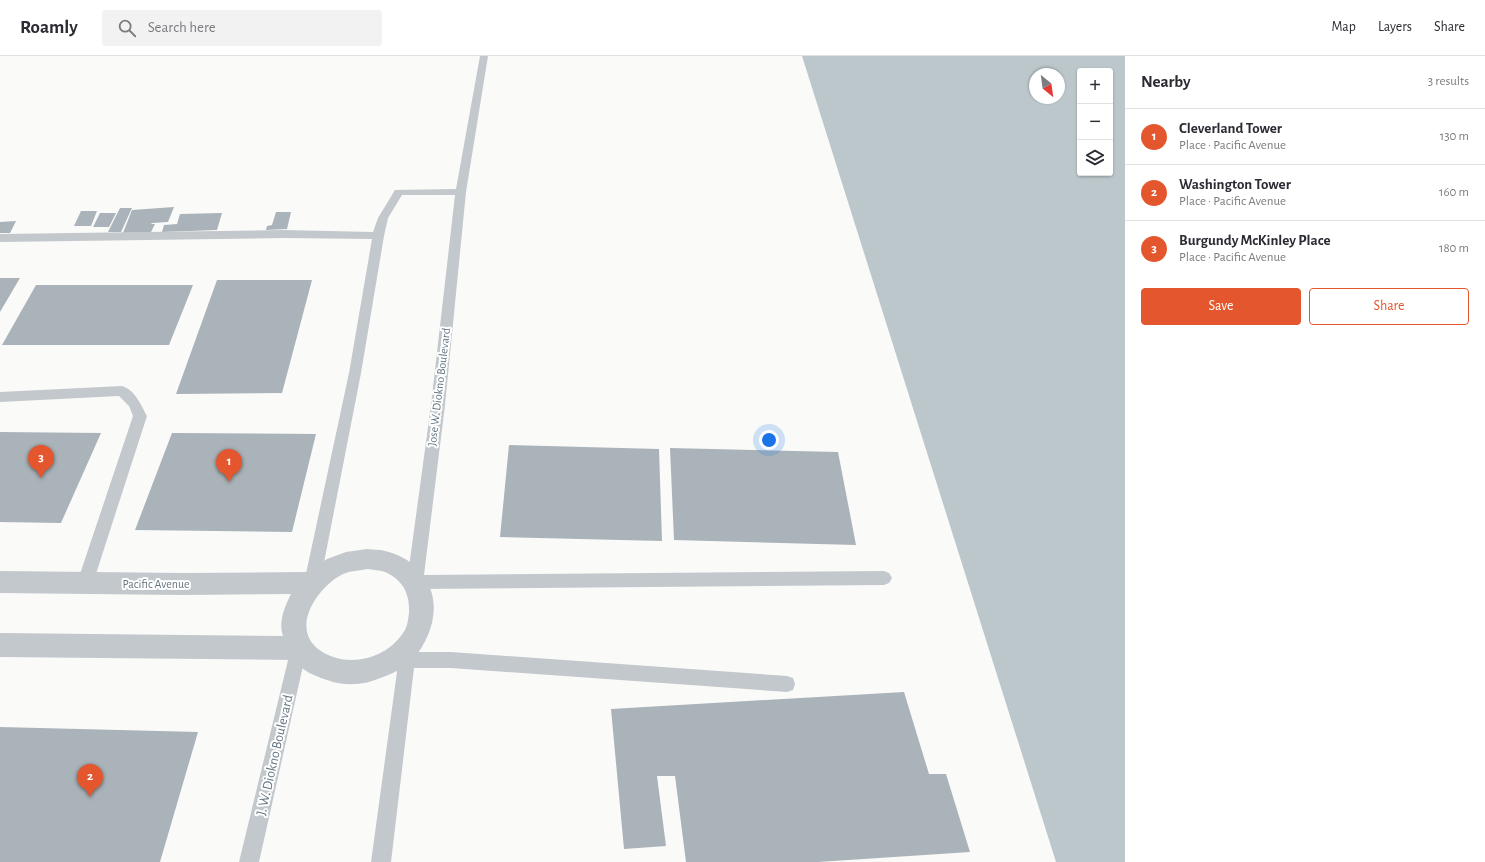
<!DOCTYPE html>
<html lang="en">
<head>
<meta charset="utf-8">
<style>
  body { margin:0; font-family:"Alegreya Sans",sans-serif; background:#f2f2f3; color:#2b2b33 }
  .controls { position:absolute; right:12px; top:12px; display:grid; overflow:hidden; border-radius:4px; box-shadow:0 1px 3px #0004 }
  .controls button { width:36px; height:36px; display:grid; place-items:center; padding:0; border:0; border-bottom:1px solid #e1e1e2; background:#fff; color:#2b2b33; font:20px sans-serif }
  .compass { position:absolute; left:1029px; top:12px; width:36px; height:36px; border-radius:50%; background:#fff; box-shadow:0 1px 3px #0004; rotate:151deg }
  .you { position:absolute; left:769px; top:384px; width:14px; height:14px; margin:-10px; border:3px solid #fff; border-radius:50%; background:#1a73e8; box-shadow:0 0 0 6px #1a73e833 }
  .badge { display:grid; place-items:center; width:26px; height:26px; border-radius:50%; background:#e4572e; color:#fff; font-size:13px; font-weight:700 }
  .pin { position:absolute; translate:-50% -33px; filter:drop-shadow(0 1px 2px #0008) }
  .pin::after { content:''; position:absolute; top:21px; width:14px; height:12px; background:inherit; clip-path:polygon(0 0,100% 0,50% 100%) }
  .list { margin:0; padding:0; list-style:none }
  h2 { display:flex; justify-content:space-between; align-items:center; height:52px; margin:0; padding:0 16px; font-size:17px }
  h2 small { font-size:13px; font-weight:400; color:#7c7c81 }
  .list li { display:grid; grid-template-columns:26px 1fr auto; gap:12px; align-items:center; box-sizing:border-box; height:56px; padding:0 16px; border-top:1px solid #e1e1e2 }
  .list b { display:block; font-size:15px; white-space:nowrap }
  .list p { margin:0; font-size:13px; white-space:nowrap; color:#7c7c81 }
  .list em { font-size:13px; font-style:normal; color:#7c7c81 }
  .actions { display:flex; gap:8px; padding:12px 16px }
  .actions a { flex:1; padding:9px 0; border:1px solid #e4572e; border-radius:4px; text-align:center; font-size:14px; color:#e4572e }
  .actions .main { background:#e4572e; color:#fff }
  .icon { flex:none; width:22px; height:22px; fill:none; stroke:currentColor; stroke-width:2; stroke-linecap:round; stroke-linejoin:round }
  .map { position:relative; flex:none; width:1125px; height:806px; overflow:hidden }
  header { display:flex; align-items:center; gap:24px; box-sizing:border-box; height:56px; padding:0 20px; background:#fff; border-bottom:1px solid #e1e1e2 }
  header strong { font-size:19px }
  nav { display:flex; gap:22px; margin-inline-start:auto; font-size:14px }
  .search { width:280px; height:36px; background:#f2f2f3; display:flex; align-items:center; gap:10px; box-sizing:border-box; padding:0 14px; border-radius:4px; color:#7c7c81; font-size:15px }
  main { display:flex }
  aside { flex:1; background:#fff }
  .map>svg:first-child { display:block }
  .water { fill:#bbc7cb; fill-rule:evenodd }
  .building { fill:#aab3b9 }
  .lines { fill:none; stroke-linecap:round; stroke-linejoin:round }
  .service { fill:#c3c8cc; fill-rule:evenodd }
  .minor { fill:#c3c8cc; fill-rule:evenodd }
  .labels { text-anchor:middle; stroke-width:4; stroke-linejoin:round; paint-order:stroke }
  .street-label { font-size:12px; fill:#657683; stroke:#fff }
  .near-street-label { font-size:14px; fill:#657683; stroke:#fff }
</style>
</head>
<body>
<header>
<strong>Roamly</strong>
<div class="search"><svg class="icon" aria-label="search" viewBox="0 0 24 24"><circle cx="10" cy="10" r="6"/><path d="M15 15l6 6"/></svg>Search here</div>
<nav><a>Map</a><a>Layers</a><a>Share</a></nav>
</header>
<main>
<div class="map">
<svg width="1125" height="806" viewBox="0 0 1125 806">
  <rect width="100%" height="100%" fill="#fafaf8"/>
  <path class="water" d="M 802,0 L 1125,0 L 1125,806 L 1056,806 ZM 1080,15 L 1110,15 L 1110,117 L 1080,117 ZM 1035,18 L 1059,18 L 1059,42 L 1035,42 Z"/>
  <path class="building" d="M 174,151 L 168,166 L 152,167 L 151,168 L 155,168 L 151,176 L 123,177 L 132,154 Z
    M 120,152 L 132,152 L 121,176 L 108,176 Z
    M 81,155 L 97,155 L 91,170 L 74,170 Z
    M 276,156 L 291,156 L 287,173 L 266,174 L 267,170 L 272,169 Z
    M 100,157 L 116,157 L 109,171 L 93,171 Z
    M 222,157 L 217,174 L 162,176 L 164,169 L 177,168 L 180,158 Z
    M 16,165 L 10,177 L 0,177 L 0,166 Z
    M 0,222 L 20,222 L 0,256 Z
    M 217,224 L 312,224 L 282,337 L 176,338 Z
    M 36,229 L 193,229 L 169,289 L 2,289 Z
    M 0,376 L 101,377 L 61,467 L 0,466 Z
    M 172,377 L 316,378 L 292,476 L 135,474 Z
    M 509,389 L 659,393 L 662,485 L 500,481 Z
    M 670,392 L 838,396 L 856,489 L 674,484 Z
    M 904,636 L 929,718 L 946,718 L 970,796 L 818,806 L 686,806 L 675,720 L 657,720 L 666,790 L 624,793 L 611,653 Z
    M 0,671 L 198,676 L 160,806 L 0,806 Z"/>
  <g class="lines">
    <path class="service" d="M 480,0 L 488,0 L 466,136 L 445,349 L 424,519 L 884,515 L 889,517 L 892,522 L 889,527 L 884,529 L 415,533 L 410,531 L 407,526 L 431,349 L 455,139 L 402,139 L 388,162 L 384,180 L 361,317 L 320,527 L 317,532 L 312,534 L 307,532 L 304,527 L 349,317 L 372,183 L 283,182 L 0,186 L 0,178 L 283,174 L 373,176 L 378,162 L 395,134 L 456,133 Z
      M 122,330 C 135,334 141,349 147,360 L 93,527 L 90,532 L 85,534 L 80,532 L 77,527 L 133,360 L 129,350 L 119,340 L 0,346 L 0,336 Z
      M 299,584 L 305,587 L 307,592 L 259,806 L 239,806 L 291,592 L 293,587 Z
      M 408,586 L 414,589 L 416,596 L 451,596 L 787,620 L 793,622 L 795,628 L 793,634 L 787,636 L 451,612 L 414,612 L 391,806 L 371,806 L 400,594 L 402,589 Z"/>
    <path class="minor" d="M 367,493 C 373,494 379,493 385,495 C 426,505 444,541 428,579 C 424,588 419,597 412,604 C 404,612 394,617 383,621 C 365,629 346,631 327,624 C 315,620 302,615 294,604 L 0,601 L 0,577 L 283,580 C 278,566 285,550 291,538 L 183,539 L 0,537 L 0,515 L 183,517 L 307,516 L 327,503 L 346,496 ZM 367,513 C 373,514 380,514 385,516 C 403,524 410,538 409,557 C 408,563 408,568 405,574 C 388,603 348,613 321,595 C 289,574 316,533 341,519 C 348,515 358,515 367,513 Z"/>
  </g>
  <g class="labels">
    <g class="street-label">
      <text transform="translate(439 331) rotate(-83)" y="4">Jose W. Diokno Boulevard</text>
      <text x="156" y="532">Pacific Avenue</text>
    </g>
    <g class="near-street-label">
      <text transform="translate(274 699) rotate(-77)" y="5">J. W. Diokno Boulevard</text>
    </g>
  </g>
</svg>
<div class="controls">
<button>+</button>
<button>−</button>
<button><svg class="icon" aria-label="layers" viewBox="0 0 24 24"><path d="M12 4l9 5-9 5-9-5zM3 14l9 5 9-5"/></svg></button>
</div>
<svg class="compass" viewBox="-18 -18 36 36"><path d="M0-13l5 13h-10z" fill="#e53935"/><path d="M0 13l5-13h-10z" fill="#7c7c81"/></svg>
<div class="you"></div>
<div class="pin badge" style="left:229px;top:426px">1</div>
<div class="pin badge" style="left:90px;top:741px">2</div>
<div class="pin badge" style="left:41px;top:422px">3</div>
</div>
<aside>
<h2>Nearby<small>3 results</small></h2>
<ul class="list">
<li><span class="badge">1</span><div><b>Cleverland Tower</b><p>Place · Pacific Avenue</p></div><em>130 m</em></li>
<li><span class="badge">2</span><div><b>Washington Tower</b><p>Place · Pacific Avenue</p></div><em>160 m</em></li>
<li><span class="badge">3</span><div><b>Burgundy McKinley Place</b><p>Place · Pacific Avenue</p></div><em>180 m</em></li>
</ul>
<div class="actions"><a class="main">Save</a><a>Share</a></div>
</aside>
</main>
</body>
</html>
